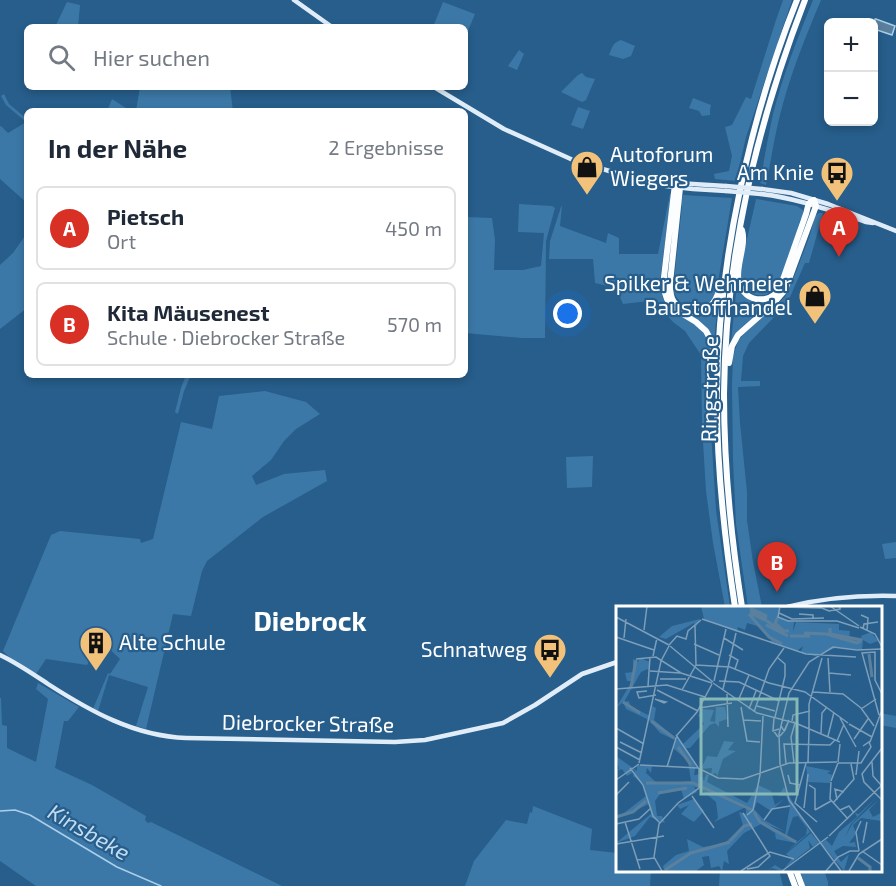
<!DOCTYPE html>
<html lang="de">
<head>
<meta charset="utf-8">
<style>
  body { margin:0; font-family:"Exo 2",sans-serif; background:#f2f2f3; color:#1f2937 }
  .controls { position:absolute; right:18px; top:18px; display:grid; overflow:hidden; border-radius:9px; box-shadow:0 3px 9px #0003 }
  .controls button { width:54px; height:54px; display:grid; place-items:center; padding:0; border:0; border-bottom:2px solid #e0e1e3; background:#fff; color:#1f2937; font:30px sans-serif }
  .you { position:absolute; left:568px; top:314px; width:21px; height:21px; margin:-15px; border:4px solid #fff; border-radius:50%; background:#1a73e8; box-shadow:0 0 0 9px #1a73e833 }
  .badge { display:grid; place-items:center; width:39px; height:39px; border-radius:50%; background:#d93025; color:#fff; font-size:20px; font-weight:700 }
  .pin { position:absolute; translate:-50% -50px; filter:drop-shadow(0 2px 3px #0008) }
  .pin::after { content:''; position:absolute; top:32px; width:21px; height:18px; background:inherit; clip-path:polygon(0 0,100% 0,50% 100%) }
  .list { margin:0; padding:0; list-style:none }
  h2 { display:flex; justify-content:space-between; align-items:center; height:78px; margin:0; padding:0 24px; font-size:26px }
  h2 small { font-size:20px; font-weight:400; color:#747a83 }
  .list li { display:grid; grid-template-columns:39px 1fr auto; gap:18px; align-items:center; box-sizing:border-box; height:84px; margin:0 12px 12px; padding:0 12px; border:2px solid #e0e1e3; border-radius:9px }
  .list b { display:block; font-size:22px; white-space:nowrap }
  .list p { margin:0; font-size:20px; white-space:nowrap; color:#747a83 }
  .list em { font-size:20px; font-style:normal; color:#747a83 }
  .icon { flex:none; width:33px; height:33px; fill:none; stroke:currentColor; stroke-width:2; stroke-linecap:round; stroke-linejoin:round }
  .map { position:relative; flex:none; width:896px; height:886px; overflow:hidden }
  .search { position:absolute; background:#fff; box-shadow:0 3px 9px #0003; left:24px; top:24px; width:444px; height:66px; display:flex; align-items:center; gap:15px; box-sizing:border-box; padding:0 21px; border-radius:9px; color:#747a83; font-size:22px }
  .panel { position:absolute; background:#fff; box-shadow:0 3px 9px #0003; left:24px; top:108px; width:444px; height:270px; border-radius:9px }
  .map>svg:first-child { display:block }
  .green { fill:#3c78a7 }
  .water { fill:#5b809e; stroke:#aacfea; stroke-width:1.5 }
  .lines { fill:none; stroke-linecap:round; stroke-linejoin:round }
  .stream { stroke:#aacfea; stroke-width:1.5 }
  .secondary { stroke:#e0edf8; stroke-width:4.5 }
  .trunk { stroke:#fcfdfe; stroke-width:6 }
  .secondary-bridge { stroke:#e0edf8; stroke-width:4.5 }
  .labels { text-anchor:middle; stroke-width:4.5; stroke-linejoin:round; paint-order:stroke }
  .poi-label { font-size:21px; fill:#fff; stroke:#275e8b; text-anchor:end }
  .street-label { font-size:21px; fill:#fff; stroke:#275e8b }
  .water-label { font-size:22px; font-style:italic; fill:#c1dcf1; stroke:#275e8b }
  .district-label { font-size:27px; font-weight:bold; fill:#fff; stroke:#275e8b }
  .inset-river { fill:none; stroke:#5b809e; stroke-width:3 }
  .inset-road { fill:none; stroke:#7d9eb9; stroke-width:1.5 }
  .view { fill:#87bab6; fill-opacity:0.15; stroke:#87bab6; stroke-width:3 }
  .inset-edge { fill:none; stroke:#fff; stroke-width:3 }
</style>
</head>
<body>
<div class="map">
<svg width="896" height="886" viewBox="0 0 896 886">
  <rect width="100%" height="100%" fill="#275e8b"/>
  <path class="green" d="M 783,0 L 792,0 L 746,137 L 736,181 L 715,179 L 714,174 L 729,171 L 732,156 L 725,127 L 732,125 L 746,97 L 751,99 L 776,20 Z
    M 813,0 L 821,0 C 805,38 790,75 780,115 C 774,138 771,162 766,185 L 760,183 C 764,160 768,137 773,114 C 783,75 798,37 813,0 Z
    M 67,2 L 80,5 L 78,27 L 55,27 Z
    M 443,2 L 475,14 L 465,38 L 465,27 L 433,27 Z
    M 621,40 L 635,46 L 631,56 L 623,59 L 609,55 C 612,48 613,42 621,40 Z
    M 519,50 L 524,54 L 517,70 L 508,66 Z
    M 582,73 L 586,77 L 595,79 L 586,100 L 582,102 L 561,92 L 578,75 Z
    M 140,87 L 230,87 L 233,111 L 136,111 Z
    M 4,94 L 9,104 L 27,119 L 27,203 L 0,179 L 0,127 L 1,126 L 8,133 L 26,122 L 6,105 L 1,96 Z
    M 693,98 L 711,105 L 710,110 L 710,115 L 702,116 L 699,111 L 689,108 Z
    M 112,99 L 126,108 L 127,111 L 104,111 L 108,109 Z
    M 578,107 L 590,111 L 583,129 L 571,125 Z
    M 670,194 L 671,194 L 660,282 C 662,320 689,312 705,335 C 709,340 710,347 711,353 L 709,401 L 716,510 L 730,607 L 725,607 L 713,543 L 706,491 L 702,425 L 701,355 L 685,331 L 673,322 L 660,307 L 657,300 L 623,304 L 616,288 L 595,283 L 593,259 L 549,259 L 550,241 L 561,207 L 562,206 L 560,226 L 606,243 L 608,233 L 619,238 L 619,254 L 658,254 Z
    M 675,194 L 677,194 L 667,280 C 667,285 667,290 668,295 C 673,308 690,318 704,312 C 710,310 715,304 718,299 L 714,343 C 703,309 668,321 665,281 Z
    M 683,195 L 732,198 L 716,294 C 702,314 682,313 673,290 L 682,206 L 681,205 Z
    M 756,199 L 797,206 L 803,210 L 803,217 L 800,220 C 796,235 783,284 771,292 C 766,296 759,296 753,294 C 748,291 744,287 742,280 C 739,266 753,216 756,199 Z
    M 519,204 L 552,206 L 555,208 L 546,241 L 545,338 L 522,338 L 465,333 L 465,217 L 492,218 L 495,240 L 494,270 L 523,270 L 541,266 L 544,233 L 518,232 Z
    M 819,213 L 823,213 L 809,263 L 805,263 L 790,297 L 781,310 L 749,343 L 743,356 L 741,381 L 760,381 L 760,386 L 738,387 L 740,423 L 747,492 L 747,520 L 753,562 L 762,607 L 748,607 L 736,524 L 733,460 L 732,385 L 733,357 L 738,341 L 743,335 L 785,297 L 796,272 L 810,235 L 815,216 Z
    M 27,233 L 27,308 L 0,329 L 0,265 L 13,253 Z
    M 737,282 C 743,293 750,306 765,303 C 768,302 771,300 775,299 L 731,343 Z
    M 186,375 L 191,375 L 184,391 L 178,414 L 175,412 L 181,388 Z
    M 265,391 L 306,402 L 320,414 L 296,429 L 284,441 L 271,460 L 252,476 L 256,485 L 284,474 L 325,470 L 327,481 L 263,517 L 207,561 L 202,571 L 191,616 L 173,614 L 146,729 L 136,726 L 148,687 L 109,675 L 98,711 L 93,709 L 108,673 L 110,674 L 120,659 L 102,642 L 87,665 L 46,659 L 36,674 L 11,659 L 3,651 L 51,535 L 60,531 L 140,539 L 141,543 L 153,539 L 181,422 L 212,429 L 219,396 Z
    M 593,456 L 592,487 L 567,488 L 566,457 Z
    M 896,542 L 896,558 L 885,559 L 882,544 Z
    M 38,683 L 79,707 L 68,721 L 64,721 L 55,768 L 92,785 L 146,816 L 145,820 L 148,823 L 151,822 L 282,886 L 36,886 L 0,861 L 0,698 L 1,698 L 2,725 L 7,726 L 7,748 L 36,762 L 48,699 L 36,689 Z
    M 880,713 L 896,716 L 896,728 L 880,725 Z
    M 533,806 L 592,829 L 590,850 L 617,853 L 617,870 L 651,870 L 650,886 L 465,886 L 474,861 L 506,820 L 527,824 L 530,812 L 532,813 Z
    M 720,870 L 779,870 L 783,886 L 719,886 Z
    M 800,870 L 824,870 L 828,882 L 828,886 L 805,886 Z"/>
  <path class="water" d="M 875,19 L 876,19 L 895,26 L 892,35 L 874,29 Z"/>
  <g class="lines">
    <path class="stream" d="M 0,811 L 15,810 L 30,815 L 117,867 L 161,886"/>
    <path class="secondary" d="M 294,0 L 332,27
      M 434,87 L 504,129 L 573,160 L 629,177 L 666,186 L 693,189 L 726,191
      M 660,182 L 726,186
      M 762,189 L 791,193 L 828,204 L 896,231
      M 761,194 C 797,198 831,211 866,222 L 873,223
      M 787,607 C 823,598 860,595 896,596
      M 0,655 C 17,663 33,674 48,684 C 90,711 134,736 186,738 L 395,742 L 425,740 L 503,723 L 535,705 L 582,674 L 617,662"/>
    <path class="trunk" d="M 714,363 L 713,344 L 706,331 L 696,322 L 676,310 L 667,299 L 665,293 L 664,277 L 675,184 L 679,184 L 680,188 L 670,283 C 670,290 670,297 674,302 C 683,315 703,315 713,303 C 718,297 720,289 722,281
      M 729,363 L 732,346 L 738,335 L 772,305 L 785,290 L 816,206 L 814,200 C 807,202 808,208 806,214 L 780,288 C 776,293 772,298 765,299 C 758,300 752,299 747,295 C 727,278 748,250 742,230
      M 735,607 C 724,535 716,463 717,390 C 718,263 750,117 797,0
      M 742,607 C 731,537 724,466 724,394 C 725,260 757,124 805,0
      M 789,870 L 795,886
      M 796,870 L 802,886"/>
    <path class="secondary-bridge" d="M 726,186 L 762,189
      M 726,191 L 761,194"/>
  </g>
  <defs>
    <g id="shop-pin" transform="scale(1.725)"><path d="M0 17L-7.5 6A9.5 9.5 0 1 1 7.5 6Z" fill="#f2c27b" stroke="#275e8b"/><path d="M-5-2.5h2.3a2.7 3.5 0 0 1 5.4 0H5L5.5 6h-11ZM-1.5-2.5h3a1.5 2.3 0 0 0-3 0Z" fill="#111"/></g>
    <g id="bus-pin" transform="scale(1.725)"><path d="M0 17L-7.5 6A9.5 9.5 0 1 1 7.5 6Z" fill="#f2c27b" stroke="#275e8b"/><path d="M-5-6H5V4H4V6H2V4H-2V6H-4V4H-5ZM-3.5-4V0h7V-4ZM-3.5 1.2v1.5H-2V1.2ZM2 1.2v1.5H3.5V1.2Z" fill="#111"/></g>
    <g id="building-pin" transform="scale(1.725)"><path d="M0 17L-7.5 6A9.5 9.5 0 1 1 7.5 6Z" fill="#f2c27b" stroke="#275e8b"/><path d="M-4-6H4V6H1V3H-1V6H-4ZM-2.5-4.3h1.7v1.8h-1.7ZM.8-4.3h1.7v1.8H.8ZM-2.5-1h1.7V.8h-1.7ZM.8-1h1.7V.8H.8Z" fill="#111"/></g>
  </defs>
  <g fill-rule="evenodd">
    <use href="#shop-pin" x="587" y="167"/>
    <use href="#bus-pin" x="837" y="173"/>
    <use href="#shop-pin" x="815" y="296"/>
    <use href="#building-pin" x="96" y="643"/>
    <use href="#bus-pin" x="550" y="650"/>
  </g>
  <g class="labels">
    <g class="poi-label">
      <text x="610" y="162" text-anchor="start">Autoforum<tspan x="610" dy="24">Wiegers</tspan></text>
      <text x="814" y="180">Am Knie</text>
      <text x="792" y="291">Spilker &amp; Wehmeier<tspan x="792" dy="24">Baustoffhandel</tspan></text>
      <text x="119" y="650" text-anchor="start">Alte Schule</text>
      <text x="527" y="657">Schnatweg</text>
    </g>
    <g class="street-label">
      <text transform="translate(710 389) rotate(-89)" y="7">Ringstraße</text>
      <text transform="translate(308 724) rotate(1)" y="7">Diebrocker Straße</text>
    </g>
    <g class="water-label">
      <text transform="translate(89 832) rotate(30)" y="8">Kinsbeke</text>
    </g>
    <g class="district-label">
      <text x="310" y="631">Diebrock</text>
    </g>
  </g>
  <g transform="translate(616 606)">
    <rect width="266" height="266" fill="#275e8b"/>
    <path d="M 85,0 L 164,0 L 162,11 L 178,16 L 177,26 L 180,16 L 223,18 L 223,24 L 234,25 L 233,32 L 246,34 L 245,30 L 255,26 L 262,35 L 254,38 L 247,34 L 246,44 L 222,41 L 199,50 L 185,46 L 187,40 L 181,45 L 154,37 L 155,33 L 141,20 L 131,17 L 129,24 L 122,21 L 121,26 L 88,13 ZM 84,13 L 80,21 L 78,17 L 50,33 L 43,31 L 56,20 ZM 24,52 L 34,56 L 34,62 L 25,66 L 8,96 L 13,95 L 14,100 L 34,110 L 36,100 L 40,102 L 38,114 L 67,138 L 88,118 L 82,109 L 87,106 L 85,103 L 98,104 L 94,115 L 99,116 L 100,101 L 109,101 L 111,113 L 103,116 L 103,121 L 99,117 L 94,119 L 74,142 L 70,142 L 80,158 L 78,169 L 85,168 L 88,175 L 90,168 L 93,169 L 91,176 L 131,197 L 142,179 L 155,185 L 159,199 L 168,193 L 155,205 L 141,196 L 138,203 L 148,214 L 168,225 L 152,219 L 169,229 L 174,200 L 170,190 L 162,190 L 168,181 L 194,226 L 170,247 L 180,237 L 160,233 L 159,227 L 145,218 L 128,227 L 111,245 L 113,258 L 108,255 L 106,265 L 103,260 L 95,262 L 93,250 L 86,251 L 88,259 L 80,265 L 35,265 L 48,264 L 47,260 L 60,249 L 73,245 L 71,233 L 87,241 L 108,238 L 127,219 L 123,206 L 130,208 L 130,201 L 98,216 L 102,212 L 100,196 L 83,182 L 78,181 L 81,186 L 68,193 L 65,183 L 46,185 L 39,195 L 41,210 L 46,210 L 49,217 L 34,211 L 19,230 L 0,237 L 36,207 L 33,198 L 0,213 L 30,190 L 27,178 L 17,170 L 19,165 L 14,162 L 16,167 L 11,170 L 6,163 L 0,165 L 3,163 L 0,150 L 21,165 L 21,159 L 36,160 L 35,167 L 31,162 L 30,167 L 42,178 L 75,175 L 72,155 L 57,142 L 59,134 L 44,127 L 33,114 L 10,103 L 7,96 L 0,102 L 16,75 L 11,75 L 9,67 L 17,66 L 17,53 L 22,56 ZM 182,210 L 191,222 L 190,229 L 181,236 L 171,229 L 177,211 ZM 108,135 L 118,136 L 112,144 L 120,145 L 107,153 L 101,171 L 100,167 L 95,169 L 96,162 L 85,163 L 91,150 L 101,151 ZM 190,160 L 215,165 L 211,167 L 216,169 L 214,177 L 192,176 ZM 261,191 L 235,218 L 229,231 L 237,217 L 263,193 L 253,204 L 257,211 L 265,207 L 265,215 L 245,212 L 237,219 L 240,228 L 233,237 L 239,236 L 240,241 L 227,240 L 218,245 L 225,256 L 233,248 L 228,265 L 205,237 L 210,234 L 216,240 L 223,226 L 241,211 L 239,207 L 243,208 ZM 78,193 L 88,205 L 78,216 L 65,208 L 73,199 L 64,203 L 61,199 ZM 195,227 L 203,237 L 197,241 L 192,234 L 194,242 L 165,265 L 156,262 L 151,265 L 159,259 L 167,264 L 176,253 L 170,248 Z" fill="#3c78a7" fill-rule="evenodd"/>
    <path class="inset-river" d="M 134,2 L 151,10M 134,4 L 151,12M 134,7 L 151,15M 133,8 L 153,31 L 166,38M 162,11 L 159,17 L 168,25M 151,15 L 165,25 L 173,25M 150,19 L 172,30M 214,22 L 214,28 L 246,34M 188,27 L 210,28 L 241,37 L 245,35M 174,30 L 194,30M 253,48 L 256,71M 15,81 L 20,54M 7,96 L 24,107M 35,115 L 58,132M 62,141 L 75,159M 30,177 L 77,177 L 136,204M 42,187 L 71,182M 138,206 L 144,216 L 180,236M 0,211 L 17,206 L 30,195M 114,235 L 128,220 L 136,218M 242,252 L 254,261 L 254,265M 49,264 L 75,247 L 114,236"/>
    <path class="inset-road" d="M 164,0 L 162,11 L 172,15 L 221,15 L 243,22M 201,0 L 213,5 L 224,3 L 224,0M 214,0 L 243,20M 164,1 L 205,2M 163,7 L 176,13 L 208,12M 183,8 L 197,9 L 197,13M 245,9 L 252,12 L 251,25M 0,11 L 53,39M 86,13 L 190,48 L 240,51M 79,20 L 80,59M 244,21 L 259,28 L 266,41M 247,23 L 248,18 L 262,16M 28,24 L 31,0M 0,31 L 38,44M 8,32 L 10,13M 108,32 L 127,44M 78,38 L 103,49M 53,39 L 61,30 L 70,33 L 72,25 L 85,14M 54,40 L 97,76M 241,44 L 266,43M 113,49 L 122,54 L 119,63M 37,50 L 41,32M 212,52 L 214,86M 20,53 L 40,51 L 65,67 L 96,77M 34,65 L 64,67M 213,67 L 235,69M 44,73 L 70,73M 98,75 L 110,23M 103,75 L 123,76 L 163,95M 97,77 L 141,107 L 179,117M 153,77 L 189,86 L 232,117M 32,80 L 34,51M 0,83 L 51,79 L 89,91M 107,83 L 120,27M 41,84 L 82,105M 66,84 L 80,59 L 114,61 L 153,77M 31,85 L 21,86 L 23,92 L 40,89M 197,86 L 227,88 L 245,102 L 258,120M 111,88 L 112,121M 39,93 L 48,97 L 50,96 L 42,94M 122,95 L 133,69M 141,100 L 159,105M 125,101 L 131,135 L 144,136M 83,102 L 116,97M 133,103 L 140,85M 245,103 L 260,93M 138,106 L 153,63 L 168,42M 263,109 L 246,47 L 259,46 L 259,74 L 266,88M 159,111 L 169,70 L 169,58 L 162,52M 224,112 L 240,141M 127,114 L 145,115M 176,115 L 177,109 L 194,105M 177,116 L 224,136M 233,118 L 256,131M 0,122 L 28,138M 193,125 L 193,98 L 206,52M 205,127 L 206,107 L 211,101M 164,130 L 169,124 L 173,114 L 168,125 L 165,120M 212,130 L 218,106M 162,131 L 157,124 L 158,112 L 157,125 L 163,123M 238,133 L 252,113M 221,135 L 228,118M 4,136 L 26,147M 254,136 L 266,104M 0,141 L 24,154M 266,142 L 246,168 L 248,176 L 266,194M 192,156 L 193,125M 222,156 L 224,138M 256,156 L 257,170 L 265,179M 23,157 L 45,55 L 53,40M 178,157 L 175,131 L 179,117M 190,157 L 179,197 L 201,216M 222,157 L 245,157 L 255,141 L 253,136 L 247,140M 170,158 L 168,138 L 214,139 L 219,134M 24,159 L 82,162 L 102,172 L 127,173 L 173,157 L 221,156M 51,161 L 61,129 L 81,106 L 96,78M 14,162 L 27,179 L 37,210 L 44,217M 172,169 L 174,177 L 184,179M 240,169 L 243,145M 0,174 L 23,158M 215,175 L 222,157M 215,176 L 214,193 L 232,213M 193,179 L 199,183 L 199,204M 0,189 L 13,176M 76,190 L 98,222M 221,194 L 219,183 L 228,186M 217,197 L 238,173 L 235,158M 188,202 L 192,168M 199,204 L 215,195M 224,204 L 233,200 L 238,207M 127,207 L 154,250 L 142,261 L 131,263M 131,209 L 137,204 L 144,169 L 147,110M 148,214 L 156,203 L 174,200M 9,216 L 24,263M 0,218 L 23,213 L 35,202M 213,230 L 266,179M 247,237 L 251,216M 0,238 L 48,230M 243,245 L 240,226 L 245,215M 246,245 L 266,259M 21,254 L 39,252M 46,265 L 38,251 L 43,218 L 62,197 L 83,182 L 83,163 L 60,129M 125,265 L 154,246 L 178,253M 166,265 L 212,231M 210,265 L 222,251 L 234,245 L 243,245M 225,265 L 173,194 L 164,158 L 163,128 L 173,87 L 193,56 L 217,41 L 241,44M 233,265 L 243,248 L 266,233"/>
    <path class="view" d="M 85,93 L 181,93 L 181,188 L 85,188 Z"/>
    <rect width="266" height="266" class="inset-edge"/>
  </g>
</svg>
<div class="controls">
<button>+</button>
<button>−</button>
</div>
<div class="you"></div>
<div class="pin badge" style="left:839px;top:257px">A</div>
<div class="pin badge" style="left:777px;top:592px">B</div>
<div class="search"><svg class="icon" aria-label="search" viewBox="0 0 24 24"><circle cx="10" cy="10" r="6"/><path d="M15 15l6 6"/></svg>Hier suchen</div>
<section class="panel">
<h2>In der Nähe<small>2 Ergebnisse</small></h2>
<ul class="list">
<li><span class="badge">A</span><div><b>Pietsch</b><p>Ort</p></div><em>450 m</em></li>
<li><span class="badge">B</span><div><b>Kita Mäusenest</b><p>Schule · Diebrocker Straße</p></div><em>570 m</em></li>
</ul>
</section>
</div>
</body>
</html>
